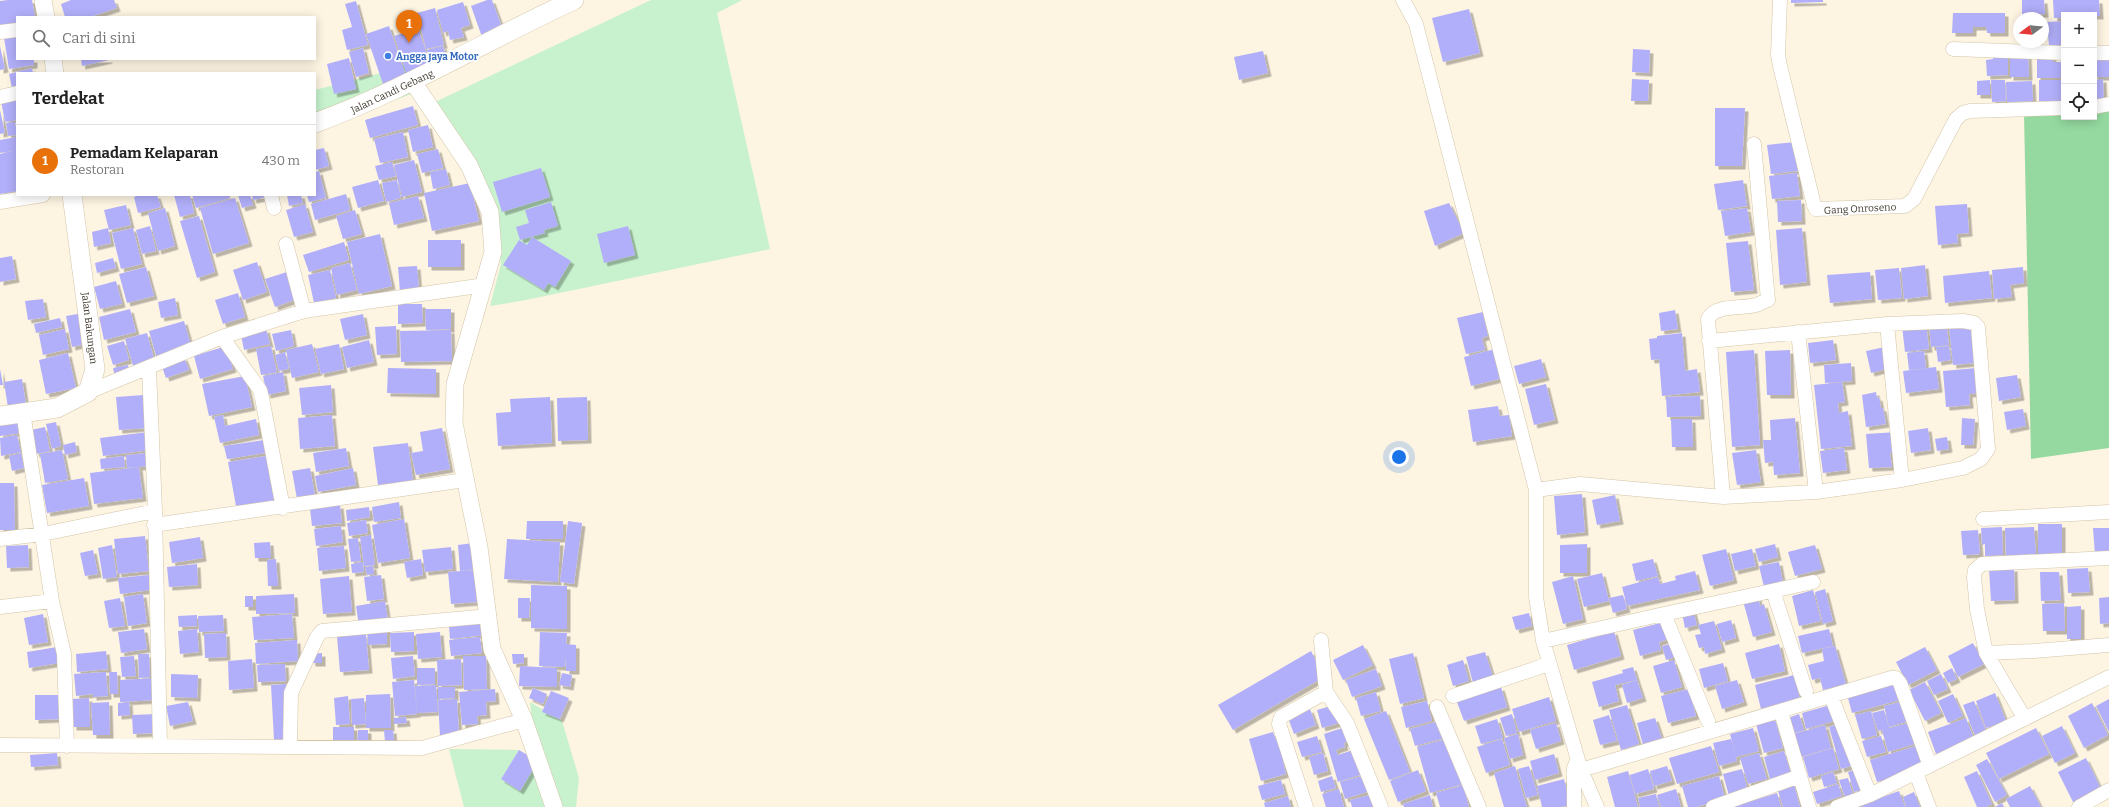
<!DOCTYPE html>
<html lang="id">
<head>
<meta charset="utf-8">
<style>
  body { margin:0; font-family:Bitter,serif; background:#f2f2f2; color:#222 }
  .controls { position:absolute; right:12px; top:12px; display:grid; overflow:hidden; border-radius:0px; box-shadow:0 2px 10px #0003 }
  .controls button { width:36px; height:36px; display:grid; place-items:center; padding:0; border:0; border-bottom:1px solid #e0e0e0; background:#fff; color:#222; font:20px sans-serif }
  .compass { position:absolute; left:2013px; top:12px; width:36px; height:36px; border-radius:50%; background:#fff; box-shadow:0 2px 10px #0003; rotate:254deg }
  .you { position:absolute; left:1399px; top:457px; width:14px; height:14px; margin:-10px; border:3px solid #fff; border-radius:50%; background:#1a73e8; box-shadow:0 0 0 6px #1a73e833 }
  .badge { display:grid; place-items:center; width:26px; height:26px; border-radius:50%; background:#db2777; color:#fff; font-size:13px; font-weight:700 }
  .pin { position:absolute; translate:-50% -33px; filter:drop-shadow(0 1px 2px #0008) }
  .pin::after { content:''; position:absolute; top:21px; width:14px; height:12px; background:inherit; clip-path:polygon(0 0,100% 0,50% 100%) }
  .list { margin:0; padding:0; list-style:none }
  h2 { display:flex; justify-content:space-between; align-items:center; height:52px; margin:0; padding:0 16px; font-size:17px }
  h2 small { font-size:13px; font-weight:400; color:#767676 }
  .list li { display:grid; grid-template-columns:26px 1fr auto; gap:12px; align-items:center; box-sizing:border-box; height:72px; padding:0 16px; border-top:1px solid #e0e0e0 }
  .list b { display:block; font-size:15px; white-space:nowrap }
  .list p { margin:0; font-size:13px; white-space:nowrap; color:#767676 }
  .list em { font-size:13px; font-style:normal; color:#767676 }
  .icon { flex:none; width:22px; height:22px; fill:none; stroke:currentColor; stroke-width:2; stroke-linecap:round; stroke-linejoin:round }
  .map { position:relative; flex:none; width:2109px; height:807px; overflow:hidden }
  .search { position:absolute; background:#fff; box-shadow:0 2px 10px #0003; left:16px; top:16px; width:300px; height:44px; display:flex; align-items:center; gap:10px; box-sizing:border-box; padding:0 14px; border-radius:0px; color:#767676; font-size:15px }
  .panel { position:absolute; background:#fff; box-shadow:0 2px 10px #0003; left:16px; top:72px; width:300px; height:124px; border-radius:0px }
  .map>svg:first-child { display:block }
  .green { fill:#c7f2cd }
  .forest { fill:#95d9a0 }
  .building { fill:#b2affa; filter:url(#shadow) }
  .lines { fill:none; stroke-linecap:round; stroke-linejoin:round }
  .minor-casing { stroke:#d3c5a8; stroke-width:15 }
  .tertiary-casing { stroke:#d3c5a8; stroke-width:18 }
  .secondary-casing { stroke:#d3c5a8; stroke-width:20 }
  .minor { stroke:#fff; stroke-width:14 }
  .tertiary { stroke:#fff; stroke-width:17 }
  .secondary { stroke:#fff; stroke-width:19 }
  .shop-dot { fill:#3f7fe0; stroke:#fff; stroke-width:1.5 }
  .labels { text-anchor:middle; stroke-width:3.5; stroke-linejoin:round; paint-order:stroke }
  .shop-label { font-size:10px; font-weight:bold; fill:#366cbe; stroke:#fff; text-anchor:start }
  .street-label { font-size:10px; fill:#423c31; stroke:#fff }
</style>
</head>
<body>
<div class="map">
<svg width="2109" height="807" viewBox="0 0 2109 807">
  <defs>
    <filter id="shadow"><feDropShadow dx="3.5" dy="3.5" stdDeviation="0" flood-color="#0004"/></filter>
  </defs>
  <rect width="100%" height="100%" fill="#fdf4e2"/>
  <path class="green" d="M 651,0 L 742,0 L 717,13 L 770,249 L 526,300 L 490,306 L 501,264 L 495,215 L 433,103 Z
    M 408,63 L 414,93 L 315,130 L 315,90 L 377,74 Z
    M 530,702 L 562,721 L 579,778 L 576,807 L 560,807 L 534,740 Z
    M 449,749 L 519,750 L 501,779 L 520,790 L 538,761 L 550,807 L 464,807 Z"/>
  <path class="forest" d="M 2094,112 L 2109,112 L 2109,448 L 2031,459 L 2024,113 L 2064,113 L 2064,117 L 2094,117 Z"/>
  <path class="building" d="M 8,0 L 32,0 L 35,17 L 17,17 L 17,25 L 0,27 L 0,1 Z
    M 71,0 L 114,0 L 117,8 L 90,17 L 65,17 L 61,4 Z
    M 487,0 L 492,0 L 503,30 L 482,37 L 471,6 Z
    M 1791,0 L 1823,0 L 1823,2 L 1791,3 Z
    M 2022,0 L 2044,0 L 2045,14 L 2022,15 Z
    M 2053,0 L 2099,0 L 2100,16 L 2064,15 L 2064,18 L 2054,18 Z
    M 356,1 L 368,45 L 347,50 L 342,30 L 352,27 L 345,4 Z
    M 463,2 L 470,25 L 461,28 L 464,37 L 450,40 L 448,31 L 443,33 L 437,10 Z
    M 435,8 L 444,45 L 426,49 L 417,13 Z
    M 1469,9 L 1480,53 L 1443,62 L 1432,18 Z
    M 412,10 L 431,66 L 407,75 L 394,36 L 407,32 L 401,14 Z
    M 1953,13 L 2005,13 L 2005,33 L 1987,33 L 1986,27 L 1973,27 L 1973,33 L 1952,33 Z
    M 2064,21 L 2064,45 L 2049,46 L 2047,22 Z
    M 389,26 L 406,76 L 383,84 L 366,34 Z
    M 17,36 L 17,59 L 34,59 L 34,65 L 9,69 L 4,38 Z
    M 0,46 L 5,69 L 0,70 Z
    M 443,46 L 447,61 L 431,65 L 427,50 Z
    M 363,48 L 369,73 L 356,77 L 349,52 Z
    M 1633,49 L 1650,50 L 1649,73 L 1632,72 Z
    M 1263,51 L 1268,73 L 1239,80 L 1234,57 Z
    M 2008,52 L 2008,75 L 1987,76 L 1986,60 L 1993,59 L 1993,53 Z
    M 2028,53 L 2029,77 L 2010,77 L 2010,54 Z
    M 2094,55 L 2109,55 L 2109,77 L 2094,77 Z
    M 2037,56 L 2053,56 L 2053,62 L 2061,62 L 2061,78 L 2037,78 Z
    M 349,58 L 356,89 L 334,94 L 327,64 Z
    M 81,59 L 109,59 L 109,60 L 82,66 Z
    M 32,68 L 33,73 L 17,73 L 17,92 L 13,93 L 9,74 Z
    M 1632,79 L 1649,80 L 1648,101 L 1631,101 Z
    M 2103,79 L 2104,103 L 2094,104 L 2094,80 Z
    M 1990,80 L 1990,95 L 1977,95 L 1977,81 Z
    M 1991,80 L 2005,80 L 2006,101 L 1992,102 Z
    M 2039,80 L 2064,80 L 2064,101 L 2039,101 Z
    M 2032,81 L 2033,101 L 2007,102 L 2006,82 Z
    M 16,98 L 17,120 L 5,122 L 1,101 Z
    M 413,106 L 418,125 L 370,138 L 365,120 Z
    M 1715,108 L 1745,108 L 1742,166 L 1715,166 Z
    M 0,110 L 5,133 L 0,134 Z
    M 15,122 L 17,135 L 8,136 L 6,123 Z
    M 428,125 L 433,147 L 413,152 L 408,130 Z
    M 403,132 L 408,157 L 380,163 L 374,139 Z
    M 17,137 L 17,150 L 0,153 L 0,140 Z
    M 1795,142 L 1798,171 L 1771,174 L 1767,145 Z
    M 324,148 L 329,166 L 315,170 L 315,150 Z
    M 438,149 L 443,168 L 422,173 L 417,154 Z
    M 16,150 L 17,191 L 0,194 L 0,154 Z
    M 414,160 L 422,192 L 402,197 L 394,165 Z
    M 392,162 L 396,176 L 379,180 L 375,166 Z
    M 541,168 L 550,197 L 502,212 L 493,182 Z
    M 446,169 L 450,185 L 433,189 L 430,172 Z
    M 319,171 L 326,198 L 309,202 L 307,195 L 315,195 L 315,172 Z
    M 1797,173 L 1800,196 L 1772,199 L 1769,176 Z
    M 378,180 L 384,201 L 358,208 L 352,187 Z
    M 397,180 L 401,198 L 386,202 L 382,183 Z
    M 1743,180 L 1747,206 L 1718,210 L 1714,184 Z
    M 470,183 L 479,221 L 432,231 L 424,193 Z
    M 346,194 L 350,210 L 315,220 L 311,204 Z
    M 139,195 L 157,195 L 161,207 L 138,213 L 134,197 Z
    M 174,195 L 190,195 L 194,213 L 180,217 Z
    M 192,195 L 230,195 L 230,198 L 196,208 Z
    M 238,195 L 250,195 L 253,205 L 242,208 Z
    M 252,195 L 272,195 L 272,196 L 253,200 Z
    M 287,195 L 301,195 L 303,203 L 289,206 Z
    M 418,196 L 424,218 L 394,225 L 389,203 Z
    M 235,198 L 249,243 L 213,254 L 200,208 Z
    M 1801,200 L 1802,221 L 1778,222 L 1777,201 Z
    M 551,202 L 558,226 L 544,230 L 545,233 L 520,240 L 516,227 L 529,223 L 525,210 Z
    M 1449,203 L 1464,233 L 1435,246 L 1424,211 Z
    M 305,204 L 313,232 L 294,237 L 286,210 Z
    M 1967,204 L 1969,233 L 1957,234 L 1958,243 L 1938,245 L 1935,206 Z
    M 126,205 L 131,225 L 109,230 L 104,210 Z
    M 165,208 L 175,246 L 158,251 L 148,213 Z
    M 1747,208 L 1751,232 L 1725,236 L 1721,211 Z
    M 355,210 L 362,234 L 343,239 L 336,216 Z
    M 199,216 L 215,272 L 197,278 L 180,221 Z
    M 150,226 L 156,251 L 142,254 L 136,230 Z
    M 628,226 L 635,255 L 604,263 L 597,234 Z
    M 108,228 L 111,243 L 94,247 L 92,232 Z
    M 133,228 L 142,264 L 121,269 L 112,233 Z
    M 1802,228 L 1807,282 L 1780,285 L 1776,230 Z
    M 380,234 L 392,286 L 359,294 L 347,242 Z
    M 532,237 L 571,261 L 555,287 L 548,283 L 544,290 L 503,265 L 519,240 L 527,245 Z
    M 428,240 L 461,240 L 461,267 L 428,267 Z
    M 1748,241 L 1754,290 L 1731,292 L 1726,243 Z
    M 344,242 L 349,260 L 309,272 L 303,255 Z
    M 12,256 L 16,279 L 0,282 L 0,258 Z
    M 113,258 L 116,268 L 97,273 L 95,263 Z
    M 257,262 L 267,292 L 243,300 L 233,270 Z
    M 350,263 L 357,290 L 337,295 L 331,268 Z
    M 1925,265 L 1928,296 L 1904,299 L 1901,268 Z
    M 417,266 L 419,290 L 400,292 L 398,267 Z
    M 146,267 L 154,296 L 127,303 L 119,274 Z
    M 2023,267 L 2024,283 L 2010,285 L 2012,297 L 1994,299 L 1992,270 Z
    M 1899,268 L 1902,298 L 1878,300 L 1875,270 Z
    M 330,270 L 336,298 L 314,303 L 308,275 Z
    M 1989,271 L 1992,298 L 1945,303 L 1943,276 Z
    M 287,272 L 297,299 L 275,307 L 265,279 Z
    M 1870,272 L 1872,299 L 1830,303 L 1827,275 Z
    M 116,281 L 122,304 L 100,309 L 94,287 Z
    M 238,293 L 245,317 L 223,324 L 215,300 Z
    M 175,298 L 178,315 L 161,318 L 158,302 Z
    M 43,299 L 46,317 L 28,320 L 25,301 Z
    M 398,304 L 422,304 L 423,323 L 398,324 Z
    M 130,309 L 136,332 L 104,340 L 99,317 Z
    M 425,309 L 451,309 L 451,329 L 426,330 Z
    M 1675,310 L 1678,329 L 1661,331 L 1659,313 Z
    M 1483,312 L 1488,336 L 1482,338 L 1485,350 L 1466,354 L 1457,318 Z
    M 83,313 L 89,343 L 72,347 L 66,316 Z
    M 363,314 L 367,335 L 345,340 L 340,319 Z
    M 60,318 L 62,327 L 36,333 L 34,324 Z
    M 184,321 L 192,349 L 157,359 L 149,331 Z
    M 1946,322 L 1949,345 L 1931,347 L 1929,325 Z
    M 1926,323 L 1929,349 L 1905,352 L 1902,326 Z
    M 1971,325 L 1974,363 L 1953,365 L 1949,327 Z
    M 396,326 L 397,354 L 377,355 L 375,327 Z
    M 65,329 L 69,349 L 43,355 L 39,335 Z
    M 266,329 L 270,344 L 244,350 L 241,335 Z
    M 291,330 L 294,346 L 276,351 L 272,334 Z
    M 451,330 L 452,361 L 401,362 L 400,331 Z
    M 147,333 L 155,362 L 134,369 L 125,339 Z
    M 1682,333 L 1685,371 L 1697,369 L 1700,392 L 1662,396 L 1659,359 L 1651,360 L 1649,339 L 1657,338 L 1657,336 Z
    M 369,340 L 374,362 L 347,368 L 342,347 Z
    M 1833,340 L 1836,360 L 1810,363 L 1808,343 Z
    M 124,341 L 129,360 L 113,365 L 107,346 Z
    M 312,344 L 319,372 L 292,378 L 286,350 Z
    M 339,344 L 344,369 L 321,374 L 315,349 Z
    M 226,346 L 233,369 L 200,379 L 194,356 Z
    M 271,346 L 277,372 L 261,375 L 256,349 Z
    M 1949,346 L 1951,360 L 1938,362 L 1936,347 Z
    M 1885,347 L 1890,368 L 1871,373 L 1866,351 Z
    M 1495,349 L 1503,378 L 1471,386 L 1464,357 Z
    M 1754,350 L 1760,445 L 1732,447 L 1726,352 Z
    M 1790,350 L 1791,395 L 1767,395 L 1765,351 Z
    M 1924,351 L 1926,368 L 1909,370 L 1907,353 Z
    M 285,352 L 289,369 L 279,371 L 275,355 Z
    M 68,353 L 76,388 L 46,394 L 39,360 Z
    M 184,357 L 189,370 L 166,378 L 161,364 Z
    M 1541,359 L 1546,377 L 1519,384 L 1514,366 Z
    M 1851,363 L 1852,381 L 1825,383 L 1824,365 Z
    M 128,365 L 129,374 L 115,377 L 113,368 Z
    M 1936,367 L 1939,389 L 1906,393 L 1903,371 Z
    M 388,368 L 436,369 L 436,394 L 387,393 Z
    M 1976,368 L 1978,393 L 1969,394 L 1970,405 L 1946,407 L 1943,371 Z
    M 0,369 L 3,385 L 0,385 Z
    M 283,372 L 286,391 L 267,395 L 263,376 Z
    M 2017,375 L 2021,397 L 1999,401 L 1996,378 Z
    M 245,376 L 252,407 L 209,416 L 202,384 Z
    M 22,379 L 26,405 L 8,408 L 4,382 Z
    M 1842,382 L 1845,402 L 1838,403 L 1839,413 L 1848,411 L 1852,446 L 1821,449 L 1814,385 Z
    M 1546,384 L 1555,420 L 1534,425 L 1525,389 Z
    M 331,385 L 333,412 L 302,415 L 299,388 Z
    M 1876,392 L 1877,398 L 1879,397 L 1881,408 L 1883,408 L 1886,424 L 1866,427 L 1862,395 Z
    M 144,395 L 147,428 L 119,430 L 116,397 Z
    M 1700,396 L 1701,416 L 1667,417 L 1666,397 Z
    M 550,397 L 552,443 L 498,446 L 496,413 L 511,412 L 510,399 Z
    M 587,397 L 588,440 L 558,441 L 557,398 Z
    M 1498,406 L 1500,416 L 1509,415 L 1512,436 L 1473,442 L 1468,410 Z
    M 2023,409 L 2026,426 L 2007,430 L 2004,412 Z
    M 223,415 L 225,426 L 256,419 L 259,435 L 220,443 L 214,417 Z
    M 332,415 L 335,446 L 300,449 L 298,418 Z
    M 1795,418 L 1800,473 L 1774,475 L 1773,462 L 1765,463 L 1763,440 L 1771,440 L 1770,420 Z
    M 1962,418 L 1975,419 L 1973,445 L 1961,445 Z
    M 1671,419 L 1692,419 L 1693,447 L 1672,447 Z
    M 56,422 L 61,446 L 52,449 L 46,424 Z
    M 19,423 L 21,433 L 0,436 L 0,425 Z
    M 45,427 L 50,451 L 36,454 L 31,430 Z
    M 442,428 L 450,469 L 416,475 L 411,453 L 423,451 L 420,432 Z
    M 1928,428 L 1931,450 L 1911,453 L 1908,431 Z
    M 148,432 L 150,450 L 103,456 L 100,438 Z
    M 1897,432 L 1899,453 L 1890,453 L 1892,467 L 1869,468 L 1866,434 Z
    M 17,435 L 21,452 L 1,456 L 0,438 Z
    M 1947,437 L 1949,449 L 1937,451 L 1935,439 Z
    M 264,440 L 266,453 L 227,459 L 224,446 Z
    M 75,442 L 77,452 L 65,455 L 63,445 Z
    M 408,443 L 413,481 L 378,485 L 373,447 Z
    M 346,448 L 349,466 L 316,472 L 313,453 Z
    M 1844,448 L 1847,470 L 1823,473 L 1820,451 Z
    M 62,450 L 68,479 L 45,483 L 40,454 Z
    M 1756,450 L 1761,482 L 1737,485 L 1732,453 Z
    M 21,453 L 24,468 L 12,471 L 9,456 Z
    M 148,453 L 149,466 L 127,468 L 126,455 Z
    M 124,456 L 125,467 L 101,469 L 100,459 Z
    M 266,456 L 274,500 L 236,506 L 228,462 Z
    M 139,467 L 143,498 L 94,504 L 90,473 Z
    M 310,468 L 315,495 L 297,499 L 292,471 Z
    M 353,468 L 356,485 L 318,492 L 315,476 Z
    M 84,478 L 89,506 L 47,513 L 42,485 Z
    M 0,483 L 14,483 L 15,530 L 0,530 Z
    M 1582,494 L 1585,532 L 1557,535 L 1554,496 Z
    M 1615,495 L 1620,521 L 1597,525 L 1592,500 Z
    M 399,502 L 401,518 L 374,522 L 372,507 Z
    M 340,505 L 342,523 L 312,526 L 310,509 Z
    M 369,507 L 370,517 L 347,521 L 346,510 Z
    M 404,519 L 410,558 L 378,563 L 372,525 Z
    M 366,520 L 368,533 L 349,536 L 347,523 Z
    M 527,521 L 563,521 L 563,539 L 526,539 Z
    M 568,521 L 582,523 L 574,584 L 560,582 Z
    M 2038,524 L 2062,524 L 2062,554 L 2038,554 Z
    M 341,526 L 343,542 L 316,546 L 314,529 Z
    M 2002,527 L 2003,555 L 1985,556 L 1985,544 L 1982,545 L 1981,528 Z
    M 2034,527 L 2036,554 L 2006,556 L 2005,528 Z
    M 2093,528 L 2109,528 L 2109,555 L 2095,555 Z
    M 1978,530 L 1980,554 L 1963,555 L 1961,531 Z
    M 371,535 L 375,565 L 364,566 L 360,537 Z
    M 145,536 L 149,571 L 118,574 L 114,539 Z
    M 200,537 L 203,558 L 172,563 L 169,542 Z
    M 358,538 L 361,561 L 351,562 L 348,539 Z
    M 507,539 L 560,542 L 558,582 L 504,579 Z
    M 270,542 L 271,558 L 255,558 L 254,543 Z
    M 473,543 L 475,569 L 460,571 L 458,545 Z
    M 1587,544 L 1587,573 L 1560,573 L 1560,545 Z
    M 1775,544 L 1778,557 L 1759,562 L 1755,549 Z
    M 28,545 L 29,567 L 7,568 L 6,546 Z
    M 112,545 L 117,577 L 103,579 L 98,548 Z
    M 1815,545 L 1822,569 L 1795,576 L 1788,552 Z
    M 344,546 L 346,568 L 319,571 L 317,548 Z
    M 451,547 L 453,569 L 425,572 L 422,550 Z
    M 1726,549 L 1734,580 L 1710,586 L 1702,555 Z
    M 1752,549 L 1756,566 L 1735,571 L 1731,554 Z
    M 93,550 L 98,574 L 85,576 L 80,553 Z
    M 276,559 L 278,586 L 268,586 L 267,560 Z
    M 421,559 L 423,575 L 407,578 L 404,562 Z
    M 1653,559 L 1658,576 L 1636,581 L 1632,564 Z
    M 363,562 L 364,572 L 352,573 L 351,564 Z
    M 1779,562 L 1783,583 L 1764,587 L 1759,566 Z
    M 197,564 L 198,585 L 169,587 L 167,567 Z
    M 373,566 L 374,574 L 367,575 L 365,567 Z
    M 2014,568 L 2015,600 L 1991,601 L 1989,569 Z
    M 2088,568 L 2090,592 L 2068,593 L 2067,569 Z
    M 474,570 L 477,602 L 451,604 L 448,572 Z
    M 1695,571 L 1700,590 L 1627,606 L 1622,587 L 1658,577 L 1660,584 L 1676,580 L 1675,576 Z
    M 2040,572 L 2059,572 L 2061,600 L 2041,601 Z
    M 1602,573 L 1609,601 L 1584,607 L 1577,579 Z
    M 149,575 L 151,590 L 120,594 L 118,578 Z
    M 381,575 L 384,599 L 367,601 L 364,577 Z
    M 349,576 L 352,612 L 323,614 L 320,579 Z
    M 1573,576 L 1583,619 L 1563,624 L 1552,582 Z
    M 531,585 L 567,586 L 567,629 L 531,628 Z
    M 1825,589 L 1833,621 L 1823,624 L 1815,592 Z
    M 1813,590 L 1821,621 L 1799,626 L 1792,596 Z
    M 143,594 L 147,623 L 128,626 L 124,597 Z
    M 294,594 L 295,613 L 256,614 L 256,596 Z
    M 1623,595 L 1627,609 L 1613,613 L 1609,598 Z
    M 245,596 L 253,596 L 253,607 L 245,607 Z
    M 1758,597 L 1760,606 L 1764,604 L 1772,632 L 1753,637 L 1743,601 Z
    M 2109,597 L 2109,623 L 2100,624 L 2099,598 Z
    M 120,598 L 125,626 L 109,628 L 104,601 Z
    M 518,598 L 530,598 L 529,618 L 518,618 Z
    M 385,601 L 388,621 L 359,626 L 356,606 Z
    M 2064,603 L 2065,631 L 2043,631 L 2042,604 Z
    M 2081,606 L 2081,639 L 2067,639 L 2067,607 Z
    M 1693,610 L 1697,625 L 1685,628 L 1682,613 Z
    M 1529,613 L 1532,626 L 1516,630 L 1512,617 Z
    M 43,614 L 48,642 L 29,645 L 24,618 Z
    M 292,614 L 294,638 L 254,640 L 252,617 Z
    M 197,615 L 197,626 L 179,627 L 178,616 Z
    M 223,615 L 224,631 L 199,632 L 198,616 Z
    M 1731,620 L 1736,638 L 1722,642 L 1717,624 Z
    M 1714,621 L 1722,649 L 1705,654 L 1704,647 L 1699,648 L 1695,635 L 1701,634 L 1698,625 Z
    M 1664,622 L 1669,639 L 1659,642 L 1661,650 L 1640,656 L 1633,630 Z
    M 484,623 L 485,635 L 450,639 L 449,627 Z
    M 387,627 L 387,644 L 368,645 L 367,628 Z
    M 144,629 L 147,649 L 121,653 L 118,632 Z
    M 197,629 L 199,652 L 180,654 L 178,631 Z
    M 1829,629 L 1833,646 L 1802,653 L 1798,636 Z
    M 1614,631 L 1621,656 L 1574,670 L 1567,645 Z
    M 414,632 L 414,651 L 391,652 L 390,633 Z
    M 440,632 L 442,657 L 418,659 L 416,634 Z
    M 540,632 L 567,633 L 566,644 L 576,645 L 576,671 L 566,671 L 566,657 L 565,667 L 539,666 Z
    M 226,633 L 227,657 L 205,658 L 204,634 Z
    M 366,634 L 369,670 L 340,672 L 337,636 Z
    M 480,637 L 482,653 L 451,656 L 449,640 Z
    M 297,640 L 298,661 L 256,664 L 255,643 Z
    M 1675,643 L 1678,656 L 1666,660 L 1662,646 Z
    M 1973,643 L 1984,664 L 1958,677 L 1948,656 Z
    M 1779,644 L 1785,671 L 1752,679 L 1745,653 Z
    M 1363,645 L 1373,665 L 1343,680 L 1333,660 Z
    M 1835,646 L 1846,684 L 1823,690 L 1820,678 L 1812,680 L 1808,665 L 1824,661 L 1822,649 Z
    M 57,647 L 59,663 L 29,668 L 27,652 Z
    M 1925,647 L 1937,670 L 1908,685 L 1896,662 Z
    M 106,651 L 108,669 L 77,672 L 76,654 Z
    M 1311,651 L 1324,677 L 1233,730 L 1218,705 Z
    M 1485,652 L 1493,677 L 1473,683 L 1466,657 Z
    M 322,653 L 322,663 L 312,663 L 311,654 Z
    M 1413,653 L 1424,698 L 1400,704 L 1389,659 Z
    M 138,654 L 149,654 L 150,677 L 139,678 Z
    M 512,654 L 524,654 L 524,663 L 513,664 Z
    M 134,656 L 136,676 L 122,677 L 120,657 Z
    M 413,656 L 415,676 L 393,679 L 391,658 Z
    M 463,656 L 486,656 L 487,689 L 464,690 Z
    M 252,659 L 254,688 L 229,690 L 228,661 Z
    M 461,659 L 462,685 L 438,686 L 437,660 Z
    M 1463,660 L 1469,681 L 1453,686 L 1447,665 Z
    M 1674,660 L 1682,687 L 1661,693 L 1653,666 Z
    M 1723,663 L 1728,681 L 1704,688 L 1699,669 Z
    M 285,664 L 286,681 L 258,682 L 257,665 Z
    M 520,666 L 557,668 L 557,687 L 519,686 Z
    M 1633,667 L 1637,680 L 1615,685 L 1619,701 L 1599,707 L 1592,682 L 1623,673 L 1622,670 Z
    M 417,668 L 435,668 L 435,684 L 417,685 Z
    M 1952,668 L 1957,679 L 1948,683 L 1943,673 Z
    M 1376,669 L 1382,686 L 1352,697 L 1346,680 Z
    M 106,672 L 108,696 L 93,697 L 93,694 L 76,696 L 74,674 Z
    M 109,672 L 117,672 L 118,694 L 110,694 Z
    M 562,673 L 572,675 L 570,687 L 559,685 Z
    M 171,674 L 198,675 L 197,698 L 171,697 Z
    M 1941,674 L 1948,689 L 1934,695 L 1927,681 Z
    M 1794,675 L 1800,699 L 1761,709 L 1755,685 Z
    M 155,678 L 156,700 L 120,702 L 120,680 Z
    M 414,680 L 417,714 L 395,716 L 392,682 Z
    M 1637,680 L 1643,698 L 1627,703 L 1622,685 Z
    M 1737,680 L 1744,702 L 1722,709 L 1715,686 Z
    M 1895,681 L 1900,700 L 1852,713 L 1847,694 Z
    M 1925,682 L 1941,713 L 1925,721 L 1909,690 Z
    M 286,684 L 289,739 L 274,740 L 271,685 Z
    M 436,685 L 438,712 L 417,713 L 415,686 Z
    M 438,687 L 455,687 L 455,698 L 438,699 Z
    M 1501,687 L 1507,707 L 1464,721 L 1457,702 Z
    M 533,688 L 547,694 L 543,704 L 529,698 Z
    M 495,689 L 496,701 L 486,702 L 487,715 L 477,716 L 478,724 L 462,725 L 459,692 Z
    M 1689,689 L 1696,716 L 1668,723 L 1661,696 Z
    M 551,691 L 569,698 L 560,719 L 542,712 Z
    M 1376,692 L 1381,711 L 1361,716 L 1356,698 Z
    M 1995,693 L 2006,721 L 1986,728 L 1976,701 Z
    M 390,694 L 391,728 L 366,728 L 366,695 Z
    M 1953,694 L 1963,716 L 1948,723 L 1938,701 Z
    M 35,695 L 59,695 L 60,719 L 35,720 Z
    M 348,696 L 350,724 L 336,725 L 334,698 Z
    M 1549,697 L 1556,721 L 1519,732 L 1512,709 Z
    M 89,698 L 90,727 L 73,727 L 72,699 Z
    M 364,698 L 366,724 L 352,725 L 351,699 Z
    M 457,699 L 459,735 L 440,736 L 438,700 Z
    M 2109,699 L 2109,732 L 2096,706 Z
    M 1427,701 L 1432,721 L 1406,728 L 1401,707 Z
    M 1974,701 L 1986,731 L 1975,736 L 1963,705 Z
    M 109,702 L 110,735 L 93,735 L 91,703 Z
    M 129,702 L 130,715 L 118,716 L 118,703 Z
    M 188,702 L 193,721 L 170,726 L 166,706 Z
    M 1900,702 L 1906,722 L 1889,727 L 1884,706 Z
    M 2092,703 L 2108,735 L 2084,748 L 2068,716 Z
    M 1334,705 L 1339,723 L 1322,728 L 1317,710 Z
    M 1627,705 L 1639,744 L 1621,750 L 1609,710 Z
    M 1830,705 L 1834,721 L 1806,729 L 1802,713 Z
    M 1310,709 L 1316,725 L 1294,734 L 1288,718 Z
    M 1884,710 L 1889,728 L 1909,723 L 1915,744 L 1888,752 L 1882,730 L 1878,731 L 1872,713 Z
    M 1386,711 L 1410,772 L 1389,780 L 1364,719 Z
    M 1871,711 L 1877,735 L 1862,739 L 1855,715 Z
    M 157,714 L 155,733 L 133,734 L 132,715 Z
    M 1512,714 L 1517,733 L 1506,736 L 1500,718 Z
    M 1799,714 L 1804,730 L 1792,734 L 1788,718 Z
    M 1609,715 L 1617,741 L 1600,745 L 1593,720 Z
    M 406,717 L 407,723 L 394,724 L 394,718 Z
    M 1655,718 L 1662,739 L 1643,745 L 1637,723 Z
    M 1966,718 L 1974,739 L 1936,754 L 1928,732 Z
    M 1497,719 L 1503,738 L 1481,744 L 1475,726 Z
    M 1775,719 L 1783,748 L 1764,753 L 1756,724 Z
    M 1440,721 L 1445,738 L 1415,746 L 1410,729 Z
    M 1556,723 L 1561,741 L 1536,749 L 1530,730 Z
    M 1838,724 L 1851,766 L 1841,769 L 1829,727 Z
    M 1825,725 L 1831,748 L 1800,757 L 1794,734 Z
    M 2062,726 L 2075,753 L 2055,763 L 2042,736 Z
    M 333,727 L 354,727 L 354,744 L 333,743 Z
    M 1345,727 L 1349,741 L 1344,743 L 1345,747 L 1336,750 L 1338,755 L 1356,749 L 1363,774 L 1338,782 L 1324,734 Z
    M 1753,728 L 1759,751 L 1736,757 L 1730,734 Z
    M 2036,728 L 2049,754 L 1999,779 L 1986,753 Z
    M 358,730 L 368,730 L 368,744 L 357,744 Z
    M 384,730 L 393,730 L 394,742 L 385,742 Z
    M 1273,732 L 1276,740 L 1280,739 L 1286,761 L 1283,762 L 1286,774 L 1261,781 L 1249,739 Z
    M 1518,734 L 1523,755 L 1510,759 L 1504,738 Z
    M 1317,736 L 1322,752 L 1302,757 L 1297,742 Z
    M 1881,736 L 1886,752 L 1867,757 L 1862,741 Z
    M 1450,738 L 1463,784 L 1430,793 L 1417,747 Z
    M 1502,739 L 1510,765 L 1486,773 L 1477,747 Z
    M 1731,739 L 1737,761 L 1719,766 L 1713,743 Z
    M 1711,746 L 1719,772 L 1677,784 L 1669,758 Z
    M 1916,746 L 1923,769 L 1877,782 L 1870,760 Z
    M 1833,748 L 1839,769 L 1809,778 L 1803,757 Z
    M 519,750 L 538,761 L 520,791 L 501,779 Z
    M 1784,751 L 1792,777 L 1771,783 L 1764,757 Z
    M 57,753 L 58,765 L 31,767 L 30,755 Z
    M 1323,753 L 1328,771 L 1314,775 L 1309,757 Z
    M 1759,753 L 1767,779 L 1748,784 L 1740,758 Z
    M 1554,754 L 1559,773 L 1535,780 L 1530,761 Z
    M 2086,758 L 2102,791 L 2074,804 L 2058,772 Z
    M 1987,759 L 2007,795 L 1995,802 L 1976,765 Z
    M 1515,766 L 1522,791 L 1527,807 L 1504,807 L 1501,797 L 1494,773 Z
    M 1529,766 L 1538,795 L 1526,798 L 1518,769 Z
    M 1667,766 L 1672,781 L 1654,786 L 1650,771 Z
    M 1648,769 L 1654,789 L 1635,794 L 1630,775 Z
    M 1742,769 L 1748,791 L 1729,796 L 1723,774 Z
    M 1418,770 L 1426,791 L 1398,802 L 1390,781 Z
    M 1854,770 L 1861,790 L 1854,792 L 1848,772 Z
    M 1628,771 L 1638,807 L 1615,807 L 1607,777 Z
    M 1977,771 L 1992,804 L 1986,807 L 1977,807 L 1964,777 Z
    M 1833,772 L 1837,783 L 1824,787 L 1821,776 Z
    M 1366,775 L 1370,791 L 1345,799 L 1340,782 Z
    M 1332,776 L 1336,788 L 1321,792 L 1318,781 Z
    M 1719,776 L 1725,799 L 1696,807 L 1688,807 L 1682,786 Z
    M 1848,778 L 1853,795 L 1845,798 L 1839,780 Z
    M 1564,779 L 1570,805 L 1561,807 L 1542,807 L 1537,786 Z
    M 1281,780 L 1285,794 L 1262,800 L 1258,786 Z
    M 1793,781 L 1800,807 L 1783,807 L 1776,785 Z
    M 1838,784 L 1842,796 L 1817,804 L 1813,792 Z
    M 1463,785 L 1469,807 L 1440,807 L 1436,793 Z
    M 2030,786 L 2041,807 L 2010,807 L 2006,799 Z
    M 1339,789 L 1344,807 L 1326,807 L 1322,794 Z
    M 1676,789 L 1681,807 L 1661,807 L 1657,795 Z
    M 1899,791 L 1905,807 L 1855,807 Z
    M 1914,792 L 1920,807 L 1906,807 L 1903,797 Z
    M 1777,793 L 1781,807 L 1732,807 Z
    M 1374,794 L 1378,807 L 1352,807 L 1350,800 Z
    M 1656,794 L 1659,807 L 1640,807 L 1638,798 Z
    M 1430,795 L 1433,807 L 1404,807 L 1403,804 Z
    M 1288,796 L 1291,807 L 1265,807 L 1264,803 Z
    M 2002,803 L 2004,807 L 1995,807 Z"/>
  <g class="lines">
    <g class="minor-casing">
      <path id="minor" d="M 1403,0 L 1416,24 L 1536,490 L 1536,597 L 1543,641 L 1581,770 L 1597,807
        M 1780,0 L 1778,55 L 1780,66 L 1814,205 L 1816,209 L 1905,206 L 1914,199 L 1956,119 L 1963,113 L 1970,111 L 2064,108
        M 0,32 L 17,30
        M 1953,49 L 2064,53
        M 2094,53 L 2109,53
        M 0,97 L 17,93
        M 2094,107 L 2109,104
        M 271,195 L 274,208
        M 0,202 L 43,195
        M 286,244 L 304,311
        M 1887,324 L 1902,480
        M 1798,332 L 1816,492
        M 222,337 L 260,390 L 262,398 L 283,508
        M 149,368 L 155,511 L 160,746
        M 88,392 L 222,337 L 304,311 L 485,285
        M 23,412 L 52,601 L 64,654 L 67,746
        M 1536,490 L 1580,484 L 1723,497 L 1816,492 L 1902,480 L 1963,468 L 1981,459 L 1988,449 L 1978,327 L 1974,323 L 1963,321 L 1887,324 L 1709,341
        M 1723,497 L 1708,319 C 1715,304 1742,309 1756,305 C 1760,304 1764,301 1768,300 L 1754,144
        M 1983,519 L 2109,512
        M 154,525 L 465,480
        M 0,539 L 43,534 L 155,511
        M 1773,591 L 1806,691
        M 0,607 L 52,601
        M 1321,640 L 1326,692
        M 1543,641 L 1664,614
        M 1986,653 L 2034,651 L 2109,645
        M 1453,696 L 1549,664
        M 1831,696 L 1870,795
        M 1437,707 L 1479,807
        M 1781,712 L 1809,807
        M 2025,719 L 1986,653 L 1977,609 L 1974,577 L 1975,570 L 1982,564 L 2109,558
        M 1708,721 L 1664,614 L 1813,582
        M 0,745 L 422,748 L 524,720
        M 290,747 L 291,693 L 317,637 L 322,631 L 489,616
        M 1581,770 L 1891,678 L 1896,678 L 1900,683 L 1930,766
        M 1916,773 L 1929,807
        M 1306,807 L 1279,724 L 1281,717 L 1326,692 L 1347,723 L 1381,807
        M 1574,807 L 1574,768 L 1577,761
        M 1713,807 L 1800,776
        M 1837,807 L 1870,795 L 2109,677
        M 2079,807 L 2109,790"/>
    </g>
    <g class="tertiary-casing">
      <path id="tertiary" d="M 43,0 L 46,17
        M 53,59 L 55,73
        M 413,82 L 469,165 L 490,212 L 493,252 L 455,384 L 454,423 L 479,547 L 492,649 L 524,720 L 554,807"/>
    </g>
    <g class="secondary-casing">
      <path id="secondary" d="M 315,123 C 405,90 487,40 574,0
        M 0,416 L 57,408 L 88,392 L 95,369 L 72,195"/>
    </g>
    <use href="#minor" class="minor"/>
    <use href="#tertiary" class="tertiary"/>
    <use href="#secondary" class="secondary"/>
  </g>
  <circle class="shop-dot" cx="388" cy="56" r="4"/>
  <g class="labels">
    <g class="shop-label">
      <text x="396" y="60">Angga Jaya Motor</text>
    </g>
    <g class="street-label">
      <text transform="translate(392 91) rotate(-25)" y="4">Jalan Candi Gebang</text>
      <text transform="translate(1860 208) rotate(-3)" y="4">Gang Onroseno</text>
      <text transform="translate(90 328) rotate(83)" y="4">Jalan Bakungan</text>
    </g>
  </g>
</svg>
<div class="controls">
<button>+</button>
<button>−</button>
<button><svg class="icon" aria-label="locate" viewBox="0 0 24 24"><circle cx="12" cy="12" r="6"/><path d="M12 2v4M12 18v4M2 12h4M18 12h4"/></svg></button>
</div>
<svg class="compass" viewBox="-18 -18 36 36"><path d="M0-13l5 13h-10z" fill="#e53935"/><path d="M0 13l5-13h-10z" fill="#767676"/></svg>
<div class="you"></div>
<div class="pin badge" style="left:409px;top:43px;background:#e8710a">1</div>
<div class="search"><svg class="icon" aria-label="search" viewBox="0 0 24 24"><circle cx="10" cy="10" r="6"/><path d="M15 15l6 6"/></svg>Cari di sini</div>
<section class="panel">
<h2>Terdekat<small></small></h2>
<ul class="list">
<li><span class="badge" style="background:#e8710a">1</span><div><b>Pemadam Kelaparan</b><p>Restoran</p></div><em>430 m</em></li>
</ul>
</section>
</div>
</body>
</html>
